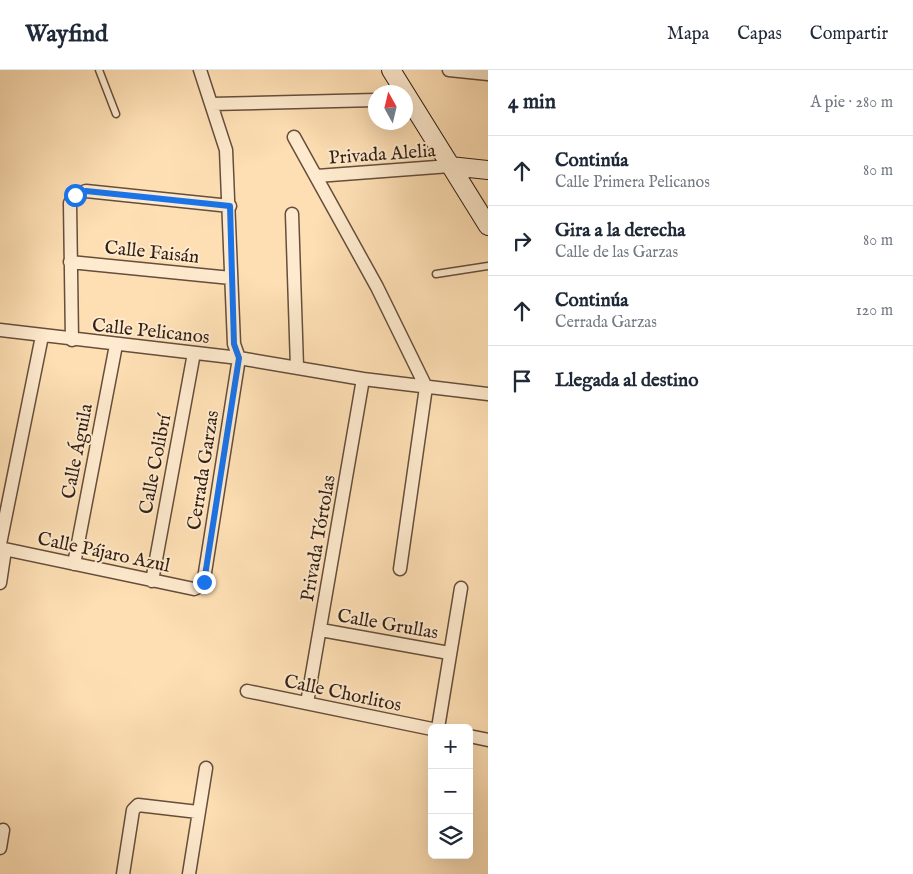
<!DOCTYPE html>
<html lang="es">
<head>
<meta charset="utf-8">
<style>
  body { margin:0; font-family:"IM FELL English",serif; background:#f6f6f7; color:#1f2937 }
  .controls { position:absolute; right:15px; bottom:15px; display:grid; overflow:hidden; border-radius:8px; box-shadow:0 5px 20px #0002 }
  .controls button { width:45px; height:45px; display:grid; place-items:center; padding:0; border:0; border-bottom:1px solid #e0e1e3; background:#fff; color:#1f2937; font:25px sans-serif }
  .compass { position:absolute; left:368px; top:15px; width:45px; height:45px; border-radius:50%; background:#fff; box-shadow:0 5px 20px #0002; rotate:352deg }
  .stop { position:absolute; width:15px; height:15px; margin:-11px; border:4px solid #1a73e8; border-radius:50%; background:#fff }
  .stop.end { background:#1a73e8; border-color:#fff; box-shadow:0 1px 5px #0008 }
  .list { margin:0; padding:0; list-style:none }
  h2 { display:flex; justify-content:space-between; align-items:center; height:65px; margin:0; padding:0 20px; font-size:21px }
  h2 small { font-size:16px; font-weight:400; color:#747a83 }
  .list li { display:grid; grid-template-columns:32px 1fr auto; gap:15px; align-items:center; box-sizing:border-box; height:70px; padding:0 20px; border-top:1px solid #e0e1e3 }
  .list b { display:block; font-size:19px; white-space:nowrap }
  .list p { margin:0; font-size:16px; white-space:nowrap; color:#747a83 }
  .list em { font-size:16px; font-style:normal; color:#747a83 }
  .icon { flex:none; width:28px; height:28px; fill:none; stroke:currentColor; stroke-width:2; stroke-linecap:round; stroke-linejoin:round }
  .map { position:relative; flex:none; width:488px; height:804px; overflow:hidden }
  header { display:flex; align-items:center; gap:30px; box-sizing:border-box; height:70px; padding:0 25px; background:#fff; border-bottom:1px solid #e0e1e3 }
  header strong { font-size:24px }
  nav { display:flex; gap:28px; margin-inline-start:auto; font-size:18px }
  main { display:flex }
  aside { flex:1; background:#fff }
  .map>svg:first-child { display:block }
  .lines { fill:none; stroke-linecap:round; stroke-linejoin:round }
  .lane-casing { stroke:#654e3b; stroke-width:9 }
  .street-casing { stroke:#654e3b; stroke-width:15 }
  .secondary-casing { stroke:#321e13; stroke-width:20 }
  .lane { stroke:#feeace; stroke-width:6 }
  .street { stroke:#feeace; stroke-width:12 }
  .secondary { stroke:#feeace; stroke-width:18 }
  .route { stroke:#1a73e8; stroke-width:6 }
  .labels { text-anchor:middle; stroke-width:4; stroke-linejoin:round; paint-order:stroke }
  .street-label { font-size:19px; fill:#321e13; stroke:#feeace }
</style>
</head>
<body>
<header>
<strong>Wayfind</strong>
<nav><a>Mapa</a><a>Capas</a><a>Compartir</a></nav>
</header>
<main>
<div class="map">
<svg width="488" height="804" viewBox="0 0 488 804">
  <rect width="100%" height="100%" fill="#fedfb4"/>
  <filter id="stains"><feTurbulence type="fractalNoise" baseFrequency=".004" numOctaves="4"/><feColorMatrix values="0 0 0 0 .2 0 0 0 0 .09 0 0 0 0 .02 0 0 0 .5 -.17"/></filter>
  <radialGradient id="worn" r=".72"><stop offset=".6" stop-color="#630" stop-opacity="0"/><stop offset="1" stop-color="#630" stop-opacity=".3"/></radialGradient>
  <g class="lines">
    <g class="lane-casing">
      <path id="lane" d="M 99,0 L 116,44
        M 436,204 L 488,196"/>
    </g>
    <g class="street-casing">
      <path id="street" d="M 449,0 L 488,4
        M 212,34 L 376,30
        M 294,67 L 377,217 L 426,317 L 400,499
        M 317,106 L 450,96
        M 292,144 L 297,297
        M 70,192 L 231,208
        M 0,260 L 239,288 L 363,309 L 488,324
        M 72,270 L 70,133 L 75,125 L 86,121 L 230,136
        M 0,474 L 42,266
        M 0,478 L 194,519 L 203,515 L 239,288 L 234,274 L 226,80 L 200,0
        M 74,494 L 116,275
        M 152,511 L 194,283
        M 0,513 L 5,480
        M 321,560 L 449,583
        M 247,621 L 432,659
        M 307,633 L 363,309
        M 438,658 L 461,518
        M 469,666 L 488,670
        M 0,778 L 3,760
        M 123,804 L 133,740 L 138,735 L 198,742
        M 189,804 L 206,698"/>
    </g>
    <g class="secondary-casing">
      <path id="secondary" d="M 391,0 L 488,156
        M 450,96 L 488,100"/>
    </g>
    <use href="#lane" class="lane"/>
    <use href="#street" class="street"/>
    <use href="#secondary" class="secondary"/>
  </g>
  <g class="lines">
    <path class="route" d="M 75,125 L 86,121 L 230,136 L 234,274 L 239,288 L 204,512"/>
  </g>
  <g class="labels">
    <g class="street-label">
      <text transform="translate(382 83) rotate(-4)" y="7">Privada Alelia</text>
      <text transform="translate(152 181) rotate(6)" y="7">Calle Faisán</text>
      <text transform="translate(151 260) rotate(6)" y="7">Calle Pelicanos</text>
      <text transform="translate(76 381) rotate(-79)" y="7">Calle Águila</text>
      <text transform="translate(154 394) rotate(-79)" y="7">Calle Colibrí</text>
      <text transform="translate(202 400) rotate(-81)" y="7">Cerrada Garzas</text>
      <text transform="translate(317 468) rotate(-80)" y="7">Privada Tórtolas</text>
      <text transform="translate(104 481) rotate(12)" y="7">Calle Pájaro Azul</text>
      <text transform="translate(388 553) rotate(10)" y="7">Calle Grullas</text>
      <text transform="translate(343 622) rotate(12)" y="7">Calle Chorlitos</text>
    </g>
  </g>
  <rect width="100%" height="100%" filter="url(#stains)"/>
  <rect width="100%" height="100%" fill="url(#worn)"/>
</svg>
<div class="controls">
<button>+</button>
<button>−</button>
<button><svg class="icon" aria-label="layers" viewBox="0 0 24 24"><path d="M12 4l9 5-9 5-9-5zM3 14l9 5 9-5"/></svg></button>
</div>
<svg class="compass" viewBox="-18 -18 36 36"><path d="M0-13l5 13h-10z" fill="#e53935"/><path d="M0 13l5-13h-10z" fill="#747a83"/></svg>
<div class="stop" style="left:75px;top:125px"></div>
<div class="stop end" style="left:204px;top:512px"></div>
</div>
<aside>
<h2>4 min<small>A pie · 280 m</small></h2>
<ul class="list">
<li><svg class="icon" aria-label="ahead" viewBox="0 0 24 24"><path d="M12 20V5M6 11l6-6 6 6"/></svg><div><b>Continúa</b><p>Calle Primera Pelicanos</p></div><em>80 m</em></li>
<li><svg class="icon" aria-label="right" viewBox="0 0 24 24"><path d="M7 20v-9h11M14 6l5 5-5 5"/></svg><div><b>Gira a la derecha</b><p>Calle de las Garzas</p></div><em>80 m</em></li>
<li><svg class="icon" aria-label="ahead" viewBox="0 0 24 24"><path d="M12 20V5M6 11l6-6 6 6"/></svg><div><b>Continúa</b><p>Cerrada Garzas</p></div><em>120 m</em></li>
<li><svg class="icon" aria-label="arrive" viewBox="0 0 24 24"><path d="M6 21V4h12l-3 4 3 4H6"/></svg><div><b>Llegada al destino</b></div></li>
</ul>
</aside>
</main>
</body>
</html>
